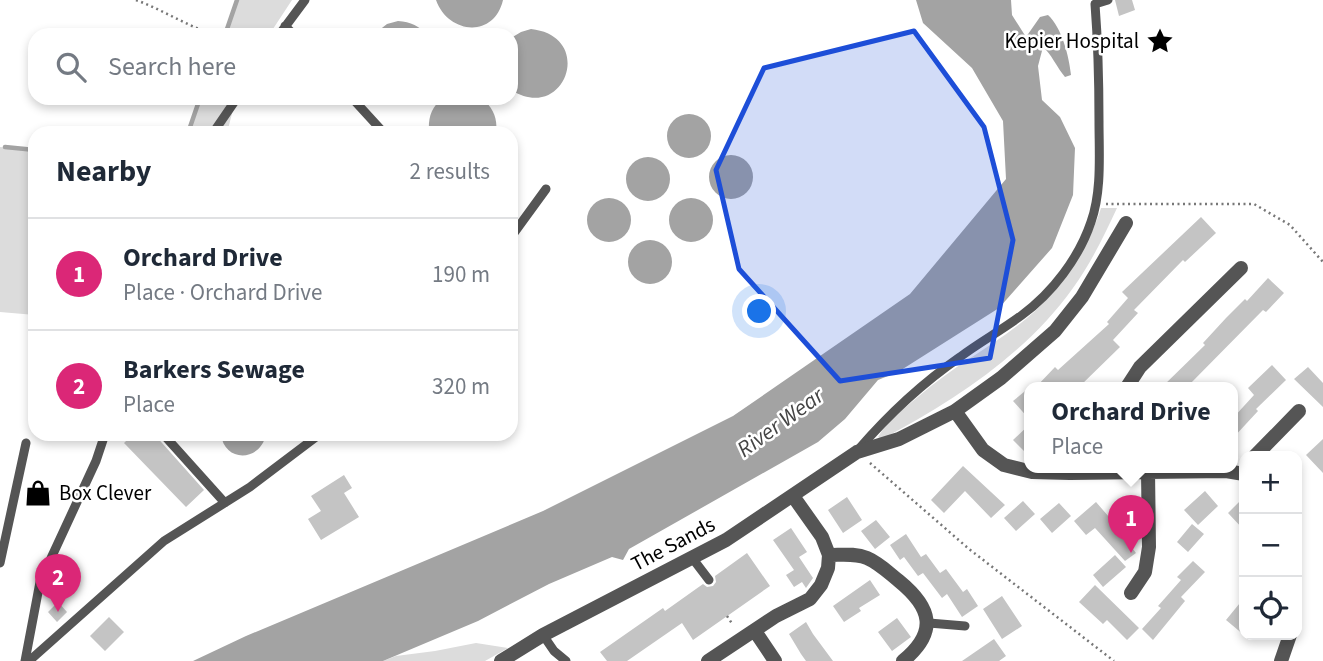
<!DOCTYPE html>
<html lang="en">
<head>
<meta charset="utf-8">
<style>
  body { margin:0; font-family:"Source Sans 3",sans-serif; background:#f6f6f7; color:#1f2937 }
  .controls { position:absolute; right:21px; bottom:21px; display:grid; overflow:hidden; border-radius:14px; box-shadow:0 4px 10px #0003 }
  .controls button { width:63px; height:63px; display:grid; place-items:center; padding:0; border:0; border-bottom:2px solid #e0e1e3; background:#fff; color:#1f2937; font:35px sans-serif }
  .you { position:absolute; left:760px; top:312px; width:24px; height:24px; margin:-18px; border:5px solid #fff; border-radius:50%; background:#1a73e8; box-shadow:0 0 0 10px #1a73e833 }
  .badge { display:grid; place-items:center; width:46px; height:46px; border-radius:50%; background:#db2777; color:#fff; font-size:23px; font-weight:700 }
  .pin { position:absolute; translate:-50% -58px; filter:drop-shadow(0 2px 4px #0008) }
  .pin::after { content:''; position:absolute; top:37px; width:24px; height:21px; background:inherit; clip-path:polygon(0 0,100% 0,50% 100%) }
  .popup { position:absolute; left:1024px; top:382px; width:214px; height:91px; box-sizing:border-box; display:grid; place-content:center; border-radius:14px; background:#fff; filter:drop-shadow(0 2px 5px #0005); font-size:23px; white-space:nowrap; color:#747a83 }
  .popup b { font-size:26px; color:#1f2937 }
  .popup::after { content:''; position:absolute; left:50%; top:100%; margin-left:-14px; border:14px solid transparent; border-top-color:#fff }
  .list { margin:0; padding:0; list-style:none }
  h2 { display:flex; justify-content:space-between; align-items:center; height:91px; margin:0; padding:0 28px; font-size:30px }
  h2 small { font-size:23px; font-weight:400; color:#747a83 }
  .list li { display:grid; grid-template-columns:46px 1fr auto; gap:21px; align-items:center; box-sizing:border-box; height:112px; padding:0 28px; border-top:2px solid #e0e1e3 }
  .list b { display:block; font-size:26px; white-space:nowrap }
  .list p { margin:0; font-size:23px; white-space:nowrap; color:#747a83 }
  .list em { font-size:23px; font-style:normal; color:#747a83 }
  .icon { flex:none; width:38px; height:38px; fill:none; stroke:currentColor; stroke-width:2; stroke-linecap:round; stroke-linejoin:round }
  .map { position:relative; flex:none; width:1323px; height:661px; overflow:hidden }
  .search { position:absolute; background:#fff; box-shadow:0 4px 10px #0003; left:28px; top:28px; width:490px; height:77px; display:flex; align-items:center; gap:18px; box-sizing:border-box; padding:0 24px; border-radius:21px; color:#747a83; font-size:26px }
  .panel { position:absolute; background:#fff; box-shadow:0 4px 10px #0003; left:28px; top:126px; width:490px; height:315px; border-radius:21px }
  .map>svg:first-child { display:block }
  .green { fill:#dcdcdc }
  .water { fill:#a3a3a3 }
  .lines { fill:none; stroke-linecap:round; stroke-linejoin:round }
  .stream { stroke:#a3a3a3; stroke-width:4.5 }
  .building { fill:#c4c4c4 }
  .path { stroke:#777; stroke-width:2.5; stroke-dasharray:2 3.5; stroke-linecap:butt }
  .lane { stroke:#555; stroke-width:9 }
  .street { stroke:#555; stroke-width:14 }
  .marked { fill:#1d4ed8; fill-opacity:0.2; stroke:#1d4ed8; stroke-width:5; stroke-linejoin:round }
  .labels { text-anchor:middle; stroke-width:5; stroke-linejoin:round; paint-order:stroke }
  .poi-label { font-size:21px; fill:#000; stroke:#fff; text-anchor:end }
  .street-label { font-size:21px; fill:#000; stroke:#fff }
  .water-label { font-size:23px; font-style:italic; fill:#444; stroke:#fff }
</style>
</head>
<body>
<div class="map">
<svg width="1323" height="661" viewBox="0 0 1323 661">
  <rect width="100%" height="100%" fill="#fff"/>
  <path class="green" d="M 237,0 L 292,0 L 269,35 L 225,35 Z
    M 200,98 L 236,98 L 227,133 L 188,133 Z
    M 0,147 L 35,150 L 35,315 L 0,312 Z
    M 1101,208 L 1117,208 C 1104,236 1091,263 1073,288 C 1026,354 953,402 882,439 L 878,437 C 887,421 905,408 919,396 C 953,366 993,346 1027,318 C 1059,292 1089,247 1101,208 Z
    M 476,643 L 508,648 L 485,661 L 383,661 L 396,656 L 435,651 Z"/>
  <path class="water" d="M 436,0 L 503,0 C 494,39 448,34 436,0 Z
    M 916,0 L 1011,0 L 1012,15 L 1026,37 L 1040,17 L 1048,15 C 1062,28 1069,56 1071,75 L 1065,77 C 1058,69 1050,52 1043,47 L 1038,66 L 1042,100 L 1060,117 L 1075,148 L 1073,195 L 1052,248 L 999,308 L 898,372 L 878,380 L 845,419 L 818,442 L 629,549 L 623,560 L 612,557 L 549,584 L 478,621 L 383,661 L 193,661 L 246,636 L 543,511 L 733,416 L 910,294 L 1006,179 L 1003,121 L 972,68 L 923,23 Z
    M 398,21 C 411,22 419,26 428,35 L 373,35 L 387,24 Z
    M 531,29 C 596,36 565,124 511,90 L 511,38 L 521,32 Z
    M 443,98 L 482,98 C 493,108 498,118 496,133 L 429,133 C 428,118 431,107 443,98 Z
    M667 136a22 22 0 1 1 44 0a22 22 0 1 1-44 0Z
    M709 177a22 22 0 1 1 44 0a22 22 0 1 1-44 0Z
    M626 179a22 22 0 1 1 44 0a22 22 0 1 1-44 0Z
    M587 220a22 22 0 1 1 44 0a22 22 0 1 1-44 0Z
    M669 220a22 22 0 1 1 44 0a22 22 0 1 1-44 0Z
    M628 262a22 22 0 1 1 44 0a22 22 0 1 1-44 0Z
    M 221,434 L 266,434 C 261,462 224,463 221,434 Z"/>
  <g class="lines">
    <path class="stream" d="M 226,32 L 237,0
      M 188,133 L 200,98
      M 5,147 L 35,150"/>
  </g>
  <path class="building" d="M 1115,0 L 1132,0 L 1135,10 L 1119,16 Z
    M 1201,217 L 1216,233 L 1185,262 L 1183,260 L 1134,310 L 1138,313 L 1113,340 L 1120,347 L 1079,387 L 1036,387 L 1055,367 L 1058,370 L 1109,324 L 1107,322 L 1128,298 L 1122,292 Z
    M 1268,278 L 1284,293 L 1266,312 L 1263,310 L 1187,387 L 1162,387 L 1205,345 L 1203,343 L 1226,318 L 1245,299 L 1247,301 Z
    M 1272,365 L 1286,380 L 1256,409 L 1258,411 L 1233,438 L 1233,418 L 1254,395 L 1248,388 Z
    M 1308,367 L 1323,383 L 1323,407 L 1294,379 Z
    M 1030,387 L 1030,420 L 1013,401 Z
    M 1030,424 L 1030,457 L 1013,440 Z
    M 133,434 L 154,434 L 204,490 L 186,507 L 124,443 Z
    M 1323,439 L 1323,473 L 1306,455 Z
    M 963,466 L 1005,505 L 991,518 L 965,491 L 944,513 L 931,500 Z
    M 344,475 L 352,488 L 344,493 L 359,517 L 321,540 L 308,519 L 321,511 L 311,496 Z
    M 1205,491 L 1218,506 L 1198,525 L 1184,510 Z
    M 847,497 L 862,520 L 843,533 L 828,510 Z
    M 1244,497 L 1244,530 L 1228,513 Z
    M 1023,501 L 1035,514 L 1016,531 L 1004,518 Z
    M 1096,502 L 1129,540 L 1127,541 L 1136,553 L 1125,561 L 1095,528 L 1086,535 L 1074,521 Z
    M 1059,503 L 1071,516 L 1052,533 L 1040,519 Z
    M 876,520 L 890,537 L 875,549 L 861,531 Z
    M 1192,524 L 1204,534 L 1188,552 L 1177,542 Z
    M 791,528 L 807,552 L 799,557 L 813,578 L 806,588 L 802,582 L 794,587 L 786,575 L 794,570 L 773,540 Z
    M 906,534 L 921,557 L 926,554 L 940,573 L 946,569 L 963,592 L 967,589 L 978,606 L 962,617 L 947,594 L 942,598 L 923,573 L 918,576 L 904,557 L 900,560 L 890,545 Z
    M 747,553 L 770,586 L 693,640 L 682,623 L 627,661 L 607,661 L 600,652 L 663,608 L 665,611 L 703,584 L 707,587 L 713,586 L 716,582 L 715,576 Z
    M 1115,555 L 1126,567 L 1103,587 L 1093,575 Z
    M 1193,561 L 1205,572 L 1181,597 L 1185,601 L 1153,640 L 1142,629 L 1161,608 L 1158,606 L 1181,580 L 1177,577 Z
    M 870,580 L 880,595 L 859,608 L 861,611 L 844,622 L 833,606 Z
    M 1095,585 L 1139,628 L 1127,640 L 1107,620 L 1103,624 L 1079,602 Z
    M 1002,596 L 1022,626 L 1002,639 L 983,609 Z
    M 1244,598 L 1244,635 L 1226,620 Z
    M 58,602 L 67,612 L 57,622 L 48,612 Z
    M 109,617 L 124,632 L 105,651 L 90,636 Z
    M 897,618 L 911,637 L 892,651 L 878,632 Z
    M 806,622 L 813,634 L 833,661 L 806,661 L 801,654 L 789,634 Z
    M 994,639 L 1006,656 L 999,661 L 962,661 Z"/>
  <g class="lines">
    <path class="path" d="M 136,0 C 163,10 187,26 215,35
      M 1106,204 L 1254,204 L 1290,225 L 1323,262
      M 870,463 L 969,549 L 1114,661
      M 727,616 L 733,625"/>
    <path class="lane" d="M 285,26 L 294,35
      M 279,35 L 305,0
      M 352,98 L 384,133
      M 213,133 L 237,98
      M 511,237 L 546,189
      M 163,434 L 225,503
      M 858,450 C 889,414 921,384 960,357 C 980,342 1002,330 1022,315 C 1052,293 1079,258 1091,222 C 1102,191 1099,154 1099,121 C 1099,82 1098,43 1095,4 L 1108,0
      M 693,559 L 709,580
      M 0,563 L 26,443
      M 929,623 L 965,626
      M 543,635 L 554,651 L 566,661
      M 25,661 L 40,582 L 96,461 L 105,434
      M 29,661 L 164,541 L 250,487 L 320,434"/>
    <path class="street" d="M 1127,387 L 1140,367 L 1241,268
      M 955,411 L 983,450 L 1004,465 L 1032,472 L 1070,473 L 1226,471 L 1244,474
      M 1255,456 L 1299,411
      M 829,555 C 842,555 855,553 867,558 C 879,563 889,573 899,581 C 932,608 938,632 903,661
      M 1131,593 L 1145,572 L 1149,547 L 1148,471
      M 755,631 L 775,661
      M 501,661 L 543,635 L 726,540 L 857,452 L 899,439 L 955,411 L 1001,378 L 1055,331 L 1082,297 L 1126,223
      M 708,661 L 776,616 L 810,599 L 821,585 L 828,568 L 829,555 L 822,537 L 793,496
      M 1281,661 L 1290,635"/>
  </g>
  <path class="marked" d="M 914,31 L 984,127 L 1013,240 L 990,358 L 840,381 L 739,269 L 716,170 L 764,68 Z"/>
  <defs>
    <g id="sight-bare" transform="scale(2.1)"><path d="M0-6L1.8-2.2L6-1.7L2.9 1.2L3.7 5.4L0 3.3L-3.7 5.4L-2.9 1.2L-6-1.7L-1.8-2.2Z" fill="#000" stroke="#fff" stroke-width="2.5" paint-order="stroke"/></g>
    <g id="shop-bare" transform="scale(2.1)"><path d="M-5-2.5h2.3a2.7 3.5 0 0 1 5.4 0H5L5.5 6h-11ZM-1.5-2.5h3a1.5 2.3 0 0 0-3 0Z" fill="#000" stroke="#fff" stroke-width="2.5" paint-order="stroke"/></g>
  </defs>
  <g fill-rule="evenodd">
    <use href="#sight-bare" x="1160" y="41"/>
    <use href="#shop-bare" x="38" y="493"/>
  </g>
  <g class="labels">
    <g class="poi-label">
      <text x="1139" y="48">Kepier Hospital</text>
      <text x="59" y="500" text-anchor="start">Box Clever</text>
    </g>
    <g class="street-label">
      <text transform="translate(673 544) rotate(-28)" y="7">The Sands</text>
    </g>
    <g class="water-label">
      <text transform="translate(780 422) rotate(-36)" y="8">River Wear</text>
    </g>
  </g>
</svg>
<div class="controls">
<button>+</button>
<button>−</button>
<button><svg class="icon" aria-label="locate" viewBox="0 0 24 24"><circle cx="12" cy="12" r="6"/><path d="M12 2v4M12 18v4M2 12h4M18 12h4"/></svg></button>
</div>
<div class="you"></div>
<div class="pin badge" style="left:1131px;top:553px">1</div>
<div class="popup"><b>Orchard Drive</b>Place</div>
<div class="pin badge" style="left:58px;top:612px">2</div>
<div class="search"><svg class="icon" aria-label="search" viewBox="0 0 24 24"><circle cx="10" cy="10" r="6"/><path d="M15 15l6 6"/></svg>Search here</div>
<section class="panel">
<h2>Nearby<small>2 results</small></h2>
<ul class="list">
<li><span class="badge">1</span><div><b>Orchard Drive</b><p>Place · Orchard Drive</p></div><em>190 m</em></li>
<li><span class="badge">2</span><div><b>Barkers Sewage</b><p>Place</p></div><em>320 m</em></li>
</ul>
</section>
</div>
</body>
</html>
